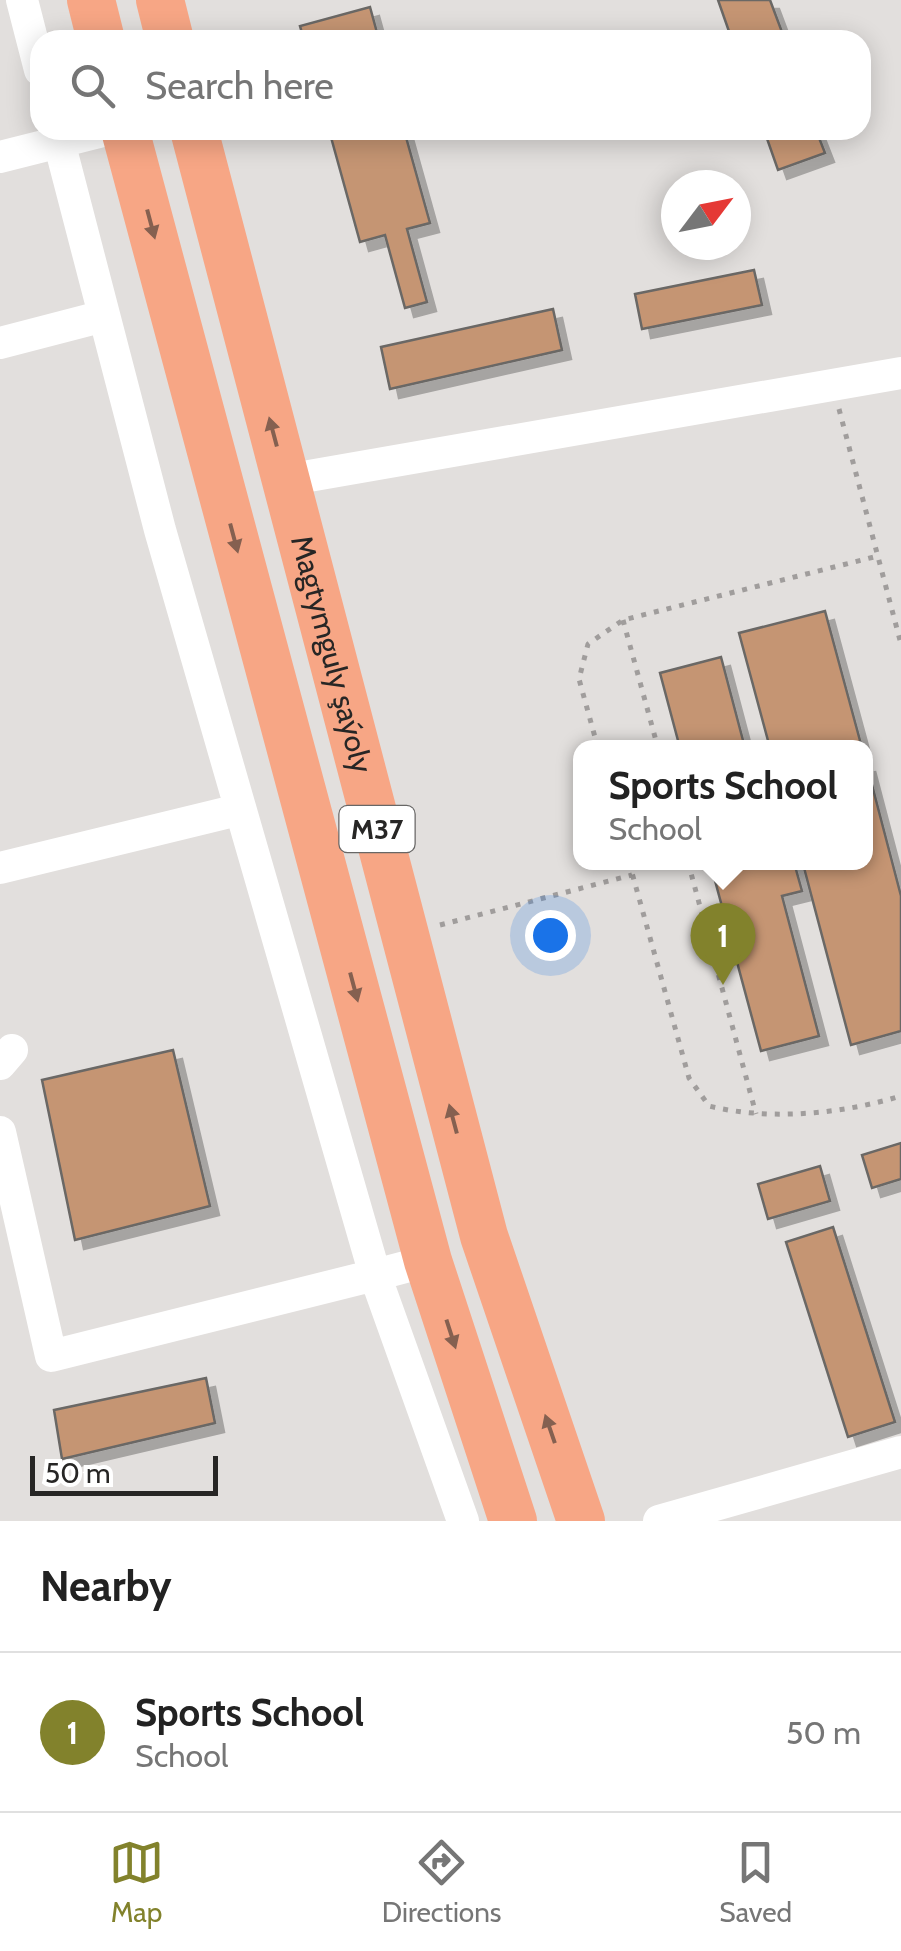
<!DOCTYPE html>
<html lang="en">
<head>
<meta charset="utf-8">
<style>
  body { margin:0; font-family:Cabin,sans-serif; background:#f2f2f2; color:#222 }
  .compass { position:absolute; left:661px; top:170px; width:90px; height:90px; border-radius:50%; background:#fff; box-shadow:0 5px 25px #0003; rotate:58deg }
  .scale { position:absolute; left:30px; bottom:25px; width:188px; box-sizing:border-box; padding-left:10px; border:5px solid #272625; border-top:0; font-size:28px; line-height:35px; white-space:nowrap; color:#272625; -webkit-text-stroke:8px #fff; paint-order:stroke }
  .you { position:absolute; left:550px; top:935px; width:35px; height:35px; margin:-25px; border:8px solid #fff; border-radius:50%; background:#1a73e8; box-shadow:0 0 0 15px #1a73e833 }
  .badge { display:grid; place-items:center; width:65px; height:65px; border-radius:50%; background:#82822c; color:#fff; font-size:32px; font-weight:700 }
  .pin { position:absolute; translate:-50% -82px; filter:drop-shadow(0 2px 5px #0008) }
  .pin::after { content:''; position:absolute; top:52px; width:35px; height:30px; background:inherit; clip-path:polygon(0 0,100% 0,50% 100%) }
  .popup { position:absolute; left:573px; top:740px; width:300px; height:130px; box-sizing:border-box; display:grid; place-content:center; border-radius:20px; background:#fff; filter:drop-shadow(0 2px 8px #0005); font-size:32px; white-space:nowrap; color:#767676 }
  .popup b { font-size:38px; color:#222 }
  .popup::after { content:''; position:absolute; left:50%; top:100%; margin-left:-20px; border:20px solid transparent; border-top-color:#fff }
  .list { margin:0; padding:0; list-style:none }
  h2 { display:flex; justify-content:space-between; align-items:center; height:130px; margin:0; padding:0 40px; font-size:42px }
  h2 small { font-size:32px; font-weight:400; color:#767676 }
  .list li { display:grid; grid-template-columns:65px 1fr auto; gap:30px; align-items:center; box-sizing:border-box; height:160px; padding:0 40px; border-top:2px solid #e0e0e0 }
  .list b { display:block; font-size:38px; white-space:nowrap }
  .list p { margin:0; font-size:32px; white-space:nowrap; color:#767676 }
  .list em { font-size:32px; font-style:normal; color:#767676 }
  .icon { flex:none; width:55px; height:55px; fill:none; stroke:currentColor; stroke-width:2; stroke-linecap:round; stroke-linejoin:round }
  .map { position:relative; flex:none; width:901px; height:1521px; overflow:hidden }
  .search { position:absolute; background:#fff; box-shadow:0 5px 25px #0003; left:30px; right:30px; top:30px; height:110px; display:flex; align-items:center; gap:25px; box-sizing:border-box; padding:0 35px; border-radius:30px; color:#767676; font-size:38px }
  .sheet { height:290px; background:#fff }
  nav { display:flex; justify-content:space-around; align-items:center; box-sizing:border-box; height:140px; border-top:2px solid #e0e0e0; background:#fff; font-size:28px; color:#767676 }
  nav a { display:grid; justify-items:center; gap:5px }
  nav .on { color:#82822c }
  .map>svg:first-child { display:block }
  .building { fill:#c59573; stroke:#6a6765; stroke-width:2.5; filter:url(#shadow) }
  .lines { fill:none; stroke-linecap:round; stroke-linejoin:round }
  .path { stroke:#a09d9c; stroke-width:5; stroke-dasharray:5 8; stroke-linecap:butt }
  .minor { stroke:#fff; stroke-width:32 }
  .highway { stroke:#f7a685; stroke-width:48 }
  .oneway { fill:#856050 }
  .labels { text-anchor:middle; stroke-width:8; stroke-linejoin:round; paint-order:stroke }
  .shield { fill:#fff; stroke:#686766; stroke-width:2.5 }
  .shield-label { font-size:28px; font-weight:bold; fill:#272625 }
  .street-label { font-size:30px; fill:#272625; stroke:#fff }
</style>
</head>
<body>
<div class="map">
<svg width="901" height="1521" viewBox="0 0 901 1521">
  <defs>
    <filter id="shadow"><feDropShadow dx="9" dy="9" stdDeviation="0" flood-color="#0004"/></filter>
  </defs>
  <rect width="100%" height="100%" fill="#e2dfdd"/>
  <path class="building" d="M 718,0 L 770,0 L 785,40 L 732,40 Z
    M 370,7 L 379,40 L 304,40 L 300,26 Z
    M 329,130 L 404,130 L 430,223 L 407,229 L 427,302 L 405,308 L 385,235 L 360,242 Z
    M 764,130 L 816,130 L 825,153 L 778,170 Z
    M 754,270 L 762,305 L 642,329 L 635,294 Z
    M 553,309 L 562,350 L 390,389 L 381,347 Z
    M 825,611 L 862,748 L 770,748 L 739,633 Z
    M 721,657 L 745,748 L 680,748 L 660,673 Z
    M 866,762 L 901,896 L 901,1031 L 851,1045 L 803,864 L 795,866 L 802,891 L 782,896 L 819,1036 L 761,1051 L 710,862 L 866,862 Z
    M 173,1050 L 210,1206 L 75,1240 L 42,1080 Z
    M 901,1143 L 901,1179 L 872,1188 L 862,1155 Z
    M 820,1166 L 830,1201 L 768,1219 L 758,1184 Z
    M 833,1227 L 895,1422 L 848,1437 L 786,1242 Z
    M 206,1378 L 215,1423 L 62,1459 L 54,1410 Z"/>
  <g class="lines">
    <path class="path" d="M 839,409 L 901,644
      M 623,620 L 658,748
      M 598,748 L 579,679 L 588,644 L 623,620 L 878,556
      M 629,862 L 689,1078 L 709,1106 C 770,1121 841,1114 901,1096
      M 688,862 L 756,1114
      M 440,925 L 632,875"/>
    <path class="minor" d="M 22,0 L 40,70
      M 0,157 L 107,130
      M 0,343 L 104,316
      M 286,480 L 901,373
      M 0,868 L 238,810
      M 0,1064 L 12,1050
      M 0,1132 L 51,1356 L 375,1275 L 160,530 L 56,130
      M 428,1261 L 375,1275 L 463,1521
      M 659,1521 L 901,1452"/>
    <g class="highway">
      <path d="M 91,0 L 101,40"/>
      <path d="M 160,0 L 170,40"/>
      <path d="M 125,130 L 428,1261 L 513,1521"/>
      <path id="s1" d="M 194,130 L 484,1236 L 581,1521"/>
    </g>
  </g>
  <defs><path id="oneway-solid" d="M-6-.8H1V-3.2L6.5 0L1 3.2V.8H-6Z" transform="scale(2.5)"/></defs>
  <g class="oneway">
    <use href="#oneway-solid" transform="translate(151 224) rotate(75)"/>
    <use href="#oneway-solid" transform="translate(273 432) rotate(-105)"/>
    <use href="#oneway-solid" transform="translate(234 538) rotate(75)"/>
    <use href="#oneway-solid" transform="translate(354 987) rotate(75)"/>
    <use href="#oneway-solid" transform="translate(453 1119) rotate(-105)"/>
    <use href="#oneway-solid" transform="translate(451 1334) rotate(72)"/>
    <use href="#oneway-solid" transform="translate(550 1429) rotate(-109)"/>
  </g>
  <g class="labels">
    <rect class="shield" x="339.5" y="806" width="75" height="46" rx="8"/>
    <g class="shield-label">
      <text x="377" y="839">M37</text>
    </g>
    <g class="street-label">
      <text dy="10" stroke="none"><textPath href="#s1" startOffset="542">Magtymguly şaýoly</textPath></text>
    </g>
  </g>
</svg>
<svg class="compass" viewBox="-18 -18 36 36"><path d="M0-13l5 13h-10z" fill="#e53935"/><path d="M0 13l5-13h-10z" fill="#767676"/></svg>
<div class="scale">50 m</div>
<div class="you"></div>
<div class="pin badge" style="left:723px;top:985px">1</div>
<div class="popup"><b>Sports School</b>School</div>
<div class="search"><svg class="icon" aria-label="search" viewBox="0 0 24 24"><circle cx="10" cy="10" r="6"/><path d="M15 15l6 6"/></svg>Search here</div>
</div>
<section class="sheet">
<h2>Nearby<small></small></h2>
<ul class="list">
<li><span class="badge">1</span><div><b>Sports School</b><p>School</p></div><em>50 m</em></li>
</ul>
</section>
<nav>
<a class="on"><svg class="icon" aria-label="map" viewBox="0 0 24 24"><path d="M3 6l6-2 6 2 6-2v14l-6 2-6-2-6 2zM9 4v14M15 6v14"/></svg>Map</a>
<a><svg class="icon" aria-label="directions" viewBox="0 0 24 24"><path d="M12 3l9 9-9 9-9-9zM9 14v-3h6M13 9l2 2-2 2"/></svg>Directions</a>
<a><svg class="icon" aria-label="saved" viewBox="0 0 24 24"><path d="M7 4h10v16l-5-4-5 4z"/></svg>Saved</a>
</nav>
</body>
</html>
